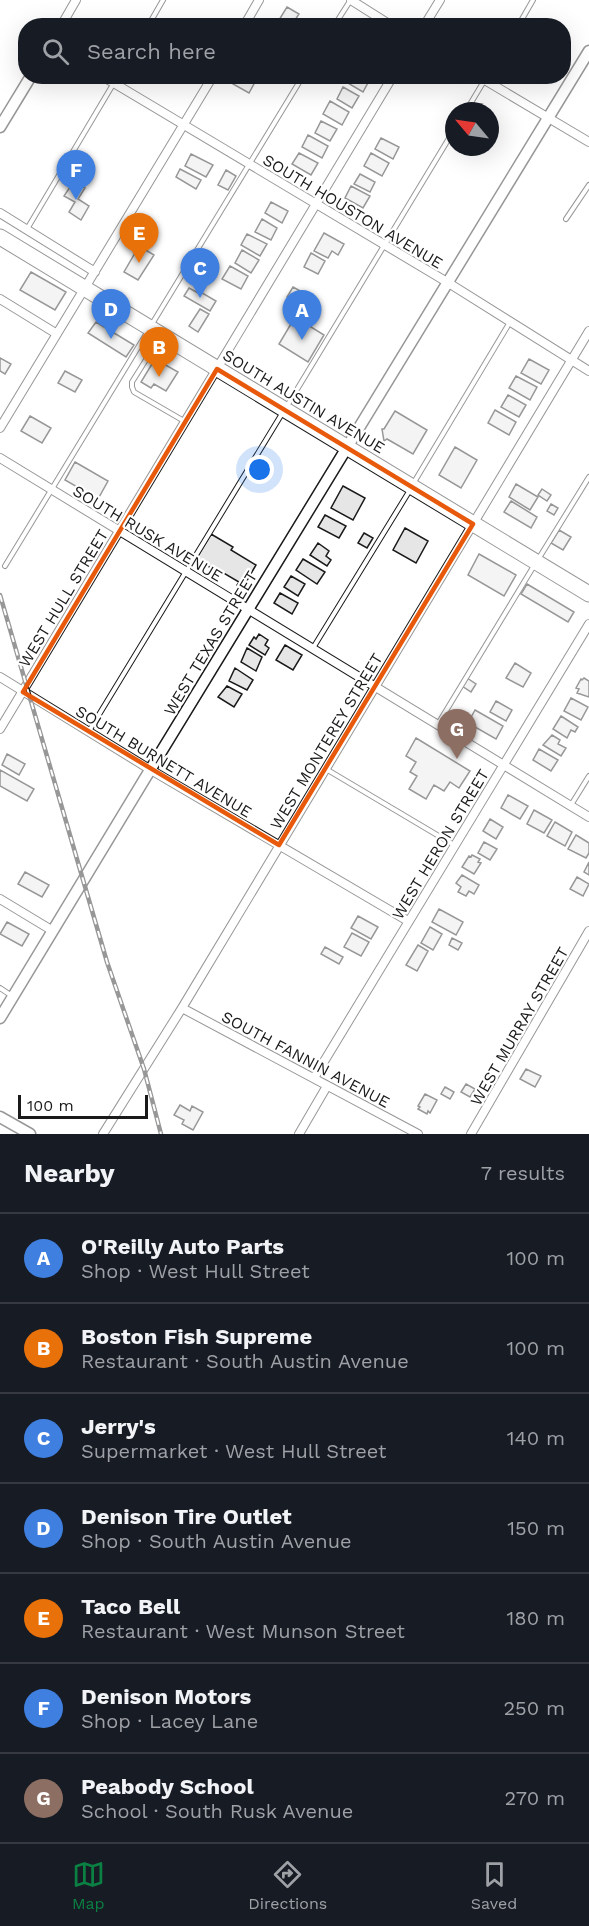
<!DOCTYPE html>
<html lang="en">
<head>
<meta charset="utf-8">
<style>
  body { margin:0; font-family:"Work Sans",sans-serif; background:#242831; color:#f1f3f6 }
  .compass { position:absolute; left:445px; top:102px; width:54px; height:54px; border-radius:50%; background:#171b24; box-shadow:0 6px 24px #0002; rotate:299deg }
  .scale { position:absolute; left:18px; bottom:15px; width:130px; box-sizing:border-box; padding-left:6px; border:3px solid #1a1a1a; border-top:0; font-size:16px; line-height:21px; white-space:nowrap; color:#1a1a1a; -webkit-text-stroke:4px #fff; paint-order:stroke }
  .you { position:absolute; left:260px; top:470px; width:21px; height:21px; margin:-15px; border:4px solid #fff; border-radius:50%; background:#1a73e8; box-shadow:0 0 0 9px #1a73e833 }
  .badge { display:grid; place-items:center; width:39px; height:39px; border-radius:50%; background:#0b8043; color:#fff; font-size:20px; font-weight:700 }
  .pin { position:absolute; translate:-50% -50px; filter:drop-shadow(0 2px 3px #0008) }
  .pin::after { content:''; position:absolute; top:32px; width:21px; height:18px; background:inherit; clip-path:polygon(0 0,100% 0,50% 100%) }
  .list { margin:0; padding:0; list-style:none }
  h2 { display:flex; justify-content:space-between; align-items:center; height:78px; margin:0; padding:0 24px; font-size:26px }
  h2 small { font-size:20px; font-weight:400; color:#9ea1a6 }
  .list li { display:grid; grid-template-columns:39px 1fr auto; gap:18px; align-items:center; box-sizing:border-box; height:90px; padding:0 24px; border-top:2px solid #363941 }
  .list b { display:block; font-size:22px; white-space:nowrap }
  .list p { margin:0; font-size:20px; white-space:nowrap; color:#9ea1a6 }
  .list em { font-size:20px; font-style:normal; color:#9ea1a6 }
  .icon { flex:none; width:33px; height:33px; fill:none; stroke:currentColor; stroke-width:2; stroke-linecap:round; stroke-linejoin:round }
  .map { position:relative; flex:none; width:589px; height:1134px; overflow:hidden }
  .search { position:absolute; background:#171b24; box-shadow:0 6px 24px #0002; left:18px; right:18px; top:18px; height:66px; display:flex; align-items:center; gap:15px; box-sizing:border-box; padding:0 21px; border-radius:24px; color:#9ea1a6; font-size:22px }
  .sheet { height:708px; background:#171b24 }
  nav { display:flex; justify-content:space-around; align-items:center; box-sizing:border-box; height:84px; border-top:2px solid #363941; background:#171b24; font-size:16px; color:#9ea1a6 }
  nav a { display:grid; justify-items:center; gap:3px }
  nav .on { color:#0b8043 }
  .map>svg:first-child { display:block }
  .building { fill:#e6e6e6; stroke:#1a1a1a; stroke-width:1.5 }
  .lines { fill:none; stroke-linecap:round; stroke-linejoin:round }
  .lane-casing { stroke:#1a1a1a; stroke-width:6 }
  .street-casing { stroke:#1a1a1a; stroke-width:10 }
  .secondary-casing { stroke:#1a1a1a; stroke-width:13 }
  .highway-casing { stroke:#1a1a1a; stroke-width:17 }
  .lane { stroke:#fff; stroke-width:4 }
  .street { stroke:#fff; stroke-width:8 }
  .secondary { stroke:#fff; stroke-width:10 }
  .highway { stroke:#fff; stroke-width:15 }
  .rail-casing { stroke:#1a1a1a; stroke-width:4.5 }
  .rail { stroke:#fff; stroke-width:2; stroke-dasharray:7; stroke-linecap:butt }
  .marked { fill:none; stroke:#e8590c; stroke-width:4.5; stroke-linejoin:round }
  .labels { text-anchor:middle; stroke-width:4.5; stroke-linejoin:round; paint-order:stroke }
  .street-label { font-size:16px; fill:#1a1a1a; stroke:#fff }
</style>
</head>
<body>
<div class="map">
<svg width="589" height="1134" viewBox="0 0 589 1134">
  <rect width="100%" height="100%" fill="#fff"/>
  <path class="building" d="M 287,7 L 299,14 L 291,26 L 279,20 Z
    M 237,76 L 246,76 L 255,82 L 249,93 L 233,84 Z
    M 348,76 L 366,76 L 370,79 L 363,92 L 346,82 Z
    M 343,87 L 359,96 L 352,108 L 337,99 Z
    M 330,101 L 349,112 L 342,125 L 323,114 Z
    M 321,121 L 337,129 L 330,141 L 315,133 Z
    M 308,135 L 328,146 L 322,158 L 302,147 Z
    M 381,138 L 399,147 L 393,159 L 375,149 Z
    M 299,153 L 318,163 L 311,175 L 292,164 Z
    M 371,153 L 389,163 L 382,176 L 364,166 Z
    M 191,154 L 213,165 L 206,177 L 185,166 Z
    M 180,169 L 201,180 L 196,189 L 176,177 Z
    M 226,170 L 236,176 L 228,190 L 218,185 Z
    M 360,174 L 375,182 L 370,192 L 354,184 Z
    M 74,181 L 85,188 L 78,199 L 89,206 L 81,220 L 69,212 L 75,202 L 64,196 Z
    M 351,186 L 370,196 L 363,208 L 345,198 Z
    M 271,202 L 288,211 L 282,223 L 265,213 Z
    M 262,219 L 277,228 L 271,240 L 255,232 Z
    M 324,233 L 344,244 L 338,255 L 332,251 L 328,258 L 314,251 Z
    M 247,234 L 267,244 L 260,256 L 241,245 Z
    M 139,246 L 154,255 L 138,280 L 124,272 Z
    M 242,250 L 259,260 L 251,273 L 235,263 Z
    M 311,253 L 325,261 L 318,274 L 304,267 Z
    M 230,266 L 248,276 L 241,289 L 222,279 Z
    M 31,272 L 66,292 L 55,310 L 20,290 Z
    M 293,287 L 309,296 L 303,306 L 287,297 Z
    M 189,288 L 198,293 L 199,291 L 216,301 L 210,311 L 184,296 Z
    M 200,309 L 209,314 L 198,332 L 189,326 Z
    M 295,317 L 324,335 L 308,362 L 279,344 Z
    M 96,322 L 134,345 L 126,357 L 88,333 Z
    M 0,358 L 11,364 L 5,374 L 0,371 Z
    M 155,359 L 178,372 L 166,391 L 154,384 L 151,388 L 141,382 Z
    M 529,359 L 549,370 L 541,384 L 521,373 Z
    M 65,371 L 82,380 L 75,392 L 58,383 Z
    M 516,376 L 537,387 L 530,400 L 509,388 Z
    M 508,395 L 526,405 L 519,417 L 501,407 Z
    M 495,410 L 516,422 L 509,435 L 488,423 Z
    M 395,411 L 427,430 L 413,454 L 387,439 L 384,441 L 382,429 L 384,429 Z
    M 30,416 L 51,428 L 42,443 L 21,431 Z
    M 455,447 L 477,460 L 461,488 L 439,475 Z
    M 75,462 L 108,481 L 98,499 L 65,480 Z
    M 516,484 L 538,497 L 530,510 L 509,497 Z
    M 343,486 L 365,498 L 353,520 L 331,508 Z
    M 542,489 L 551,495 L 547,501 L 538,495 Z
    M 511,501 L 537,517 L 531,528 L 504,512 Z
    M 551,504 L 558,508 L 554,515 L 547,511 Z
    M 325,515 L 346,526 L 339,538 L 318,527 Z
    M 405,528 L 428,541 L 416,563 L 393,550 Z
    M 559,530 L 571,537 L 563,550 L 551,543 Z
    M 364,533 L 373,538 L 367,548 L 358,543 Z
    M 211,534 L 233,547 L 231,550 L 256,565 L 242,589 L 237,585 L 239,582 L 222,572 L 221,574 L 196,559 Z
    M 318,543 L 329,551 L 326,556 L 331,560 L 327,566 L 310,555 Z
    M 479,554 L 516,575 L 504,596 L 468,575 Z
    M 303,559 L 325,572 L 317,584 L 296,570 Z
    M 291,576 L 305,584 L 298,596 L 284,587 Z
    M 527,584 L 574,612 L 568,622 L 521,594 Z
    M 280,593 L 298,603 L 292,614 L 274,603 Z
    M 259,634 L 268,640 L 265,645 L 269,648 L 265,655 L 249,645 L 254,637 L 256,639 Z
    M 285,645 L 302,655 L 293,670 L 276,660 Z
    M 247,648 L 262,657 L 256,671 L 241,662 Z
    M 515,663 L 531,673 L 523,687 L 506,678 Z
    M 235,668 L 253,680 L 247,690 L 229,681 Z
    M 467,678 L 476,684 L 471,692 L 462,686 Z
    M 584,678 L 589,681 L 589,697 L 577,693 L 579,689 L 576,688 L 581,679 L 582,680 Z
    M 227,686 L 242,694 L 234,707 L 218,697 Z
    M 571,698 L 588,707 L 581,720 L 564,711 Z
    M 496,701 L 512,710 L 506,721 L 490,712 Z
    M 475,710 L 503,726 L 496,739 L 468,723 Z
    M 561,716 L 578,727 L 575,732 L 571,730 L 567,738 L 553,729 Z
    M 552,735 L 560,740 L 558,744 L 566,748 L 561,756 L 543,745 Z
    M 416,738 L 470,771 L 459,788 L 450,782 L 444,791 L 434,785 L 426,799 L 409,789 L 417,776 L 410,772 L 416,762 L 406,756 Z
    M 539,749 L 558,760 L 551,771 L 533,760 Z
    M 7,754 L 25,764 L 19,775 L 2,765 Z
    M 0,770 L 34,789 L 27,801 L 0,786 Z
    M 508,795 L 528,806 L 520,819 L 501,808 Z
    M 534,810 L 552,820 L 544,833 L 527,824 Z
    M 490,819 L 503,827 L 496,839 L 483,831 Z
    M 555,822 L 572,832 L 565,846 L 547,836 Z
    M 576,835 L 589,843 L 589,853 L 586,858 L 568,849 Z
    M 484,842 L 497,849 L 490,860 L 478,853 Z
    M 472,855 L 480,859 L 478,862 L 481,863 L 474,874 L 462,867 L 469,856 L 471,857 Z
    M 589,862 L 589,875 L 584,872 Z
    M 25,872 L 49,885 L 42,897 L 18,884 Z
    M 462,875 L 479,885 L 474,894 L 469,891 L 466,896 L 458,892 L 461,887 L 456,883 Z
    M 577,877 L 589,884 L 583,896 L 570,889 Z
    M 439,909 L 463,922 L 456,935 L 432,922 Z
    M 358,916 L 378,927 L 371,939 L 351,928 Z
    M 7,922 L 29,934 L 22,946 L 0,934 Z
    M 430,927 L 442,934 L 433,950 L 421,943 Z
    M 352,933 L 369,942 L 361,956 L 344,947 Z
    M 452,938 L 462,943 L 458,950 L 449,945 Z
    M 418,945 L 428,951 L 417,971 L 406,965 Z
    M 325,947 L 343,957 L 339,964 L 321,954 Z
    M 526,1069 L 541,1076 L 535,1087 L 520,1079 Z
    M 466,1084 L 475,1089 L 470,1097 L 461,1092 Z
    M 445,1087 L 454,1092 L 450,1099 L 441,1094 Z
    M 425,1094 L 437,1100 L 430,1113 L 428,1111 L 427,1114 L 418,1109 L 420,1107 L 418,1106 Z
    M 180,1105 L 190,1111 L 192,1106 L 203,1112 L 193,1130 L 182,1124 L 184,1120 L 174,1115 Z"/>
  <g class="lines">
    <g class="lane-casing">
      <path id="lane" d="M 148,26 L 163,0
        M 334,26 L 350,1
        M 518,26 L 533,0
        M 466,111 L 487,76
        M 566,219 L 589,185
        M 27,229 L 118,76
        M 152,324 L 303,76
        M 159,339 L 132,382 L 132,387 L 134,392 L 184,421
        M 287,406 L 454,130
        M 413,484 L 510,322
        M 539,558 L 589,477
        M 5,566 L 148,331
        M 313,648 L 410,490
        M 438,724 L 535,564
        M 89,731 L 283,412
        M 326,769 L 454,845
        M 571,805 L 589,776
        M 0,988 L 12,996"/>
    </g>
    <g class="street-casing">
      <path id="street" d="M 351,0 L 392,26
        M 61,26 L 76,0
        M 244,26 L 259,0
        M 424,26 L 440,0
        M 102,76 L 447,282 L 589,371
        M 478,76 L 589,142
        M 0,213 L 95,272
        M 0,299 L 57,334
        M 0,428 L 213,76
        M 0,458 L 589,817
        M 0,677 L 151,770 L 408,921
        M 0,729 L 393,76
        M 0,899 L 53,931
        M 182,1008 L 418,1134
        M 314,1078 L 589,624
        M 103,1134 L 182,1008 L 589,331
        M 299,1134 L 327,1086
        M 471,1134 L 589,931"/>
    </g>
    <g class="secondary-casing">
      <path id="secondary" d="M 0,127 L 31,76
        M 0,1018 C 195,695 391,373 589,51
        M 0,1117 L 30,1134"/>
    </g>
    <g class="highway-casing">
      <path id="highway" d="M 0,237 L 589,594"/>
    </g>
    <use href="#lane" class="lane"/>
    <use href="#street" class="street"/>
    <use href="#secondary" class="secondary"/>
    <use href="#highway" class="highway"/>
    <g class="rail-casing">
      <path id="rail" d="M 0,595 L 107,962 L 144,1069 L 161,1134"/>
    </g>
    <use href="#rail" class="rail"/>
  </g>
  <path d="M0 0H589V1134H0ZM 217,369 L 473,524 L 279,845 L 23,692 Z" fill="#fff" fill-opacity=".55" fill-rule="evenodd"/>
  <path class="marked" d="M 217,369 L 473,524 L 279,845 L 23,692 Z"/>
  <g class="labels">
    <g class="street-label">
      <text transform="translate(353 211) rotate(31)" y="6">SOUTH HOUSTON AVENUE</text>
      <text transform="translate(304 401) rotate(31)" y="6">SOUTH AUSTIN AVENUE</text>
      <text transform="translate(148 533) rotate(31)" y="6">SOUTH RUSK AVENUE</text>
      <text transform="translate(63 598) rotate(-59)" y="6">WEST HULL STREET</text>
      <text transform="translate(210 643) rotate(-59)" y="6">WEST TEXAS STREET</text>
      <text transform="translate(326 741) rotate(-59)" y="6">WEST MONTEREY STREET</text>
      <text transform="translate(164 761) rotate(31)" y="6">SOUTH BURNETT AVENUE</text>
      <text transform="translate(440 844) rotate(-59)" y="6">WEST HERON STREET</text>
      <text transform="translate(519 1026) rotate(-60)" y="6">WEST MURRAY STREET</text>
      <text transform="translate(306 1059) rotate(28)" y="6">SOUTH FANNIN AVENUE</text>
    </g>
  </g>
</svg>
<svg class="compass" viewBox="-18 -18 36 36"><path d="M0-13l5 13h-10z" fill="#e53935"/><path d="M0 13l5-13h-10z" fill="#9ea1a6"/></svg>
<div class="scale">100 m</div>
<div class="you"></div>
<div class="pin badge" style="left:302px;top:340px;background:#3f7fe0">A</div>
<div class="pin badge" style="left:159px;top:377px;background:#e8710a">B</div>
<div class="pin badge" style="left:200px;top:298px;background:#3f7fe0">C</div>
<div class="pin badge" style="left:111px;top:339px;background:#3f7fe0">D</div>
<div class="pin badge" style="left:139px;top:263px;background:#e8710a">E</div>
<div class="pin badge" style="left:76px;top:200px;background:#3f7fe0">F</div>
<div class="pin badge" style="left:457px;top:759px;background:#8d6e63">G</div>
<div class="search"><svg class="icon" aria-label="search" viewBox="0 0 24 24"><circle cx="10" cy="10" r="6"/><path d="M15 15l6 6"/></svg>Search here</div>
</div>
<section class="sheet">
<h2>Nearby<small>7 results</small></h2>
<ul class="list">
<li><span class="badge" style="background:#3f7fe0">A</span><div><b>O'Reilly Auto Parts</b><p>Shop · West Hull Street</p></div><em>100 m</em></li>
<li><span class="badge" style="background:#e8710a">B</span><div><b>Boston Fish Supreme</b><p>Restaurant · South Austin Avenue</p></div><em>100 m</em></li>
<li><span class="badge" style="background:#3f7fe0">C</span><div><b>Jerry's</b><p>Supermarket · West Hull Street</p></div><em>140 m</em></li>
<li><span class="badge" style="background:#3f7fe0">D</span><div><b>Denison Tire Outlet</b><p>Shop · South Austin Avenue</p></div><em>150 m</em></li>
<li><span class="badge" style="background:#e8710a">E</span><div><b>Taco Bell</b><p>Restaurant · West Munson Street</p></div><em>180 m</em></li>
<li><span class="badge" style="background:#3f7fe0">F</span><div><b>Denison Motors</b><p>Shop · Lacey Lane</p></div><em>250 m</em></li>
<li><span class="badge" style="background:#8d6e63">G</span><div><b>Peabody School</b><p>School · South Rusk Avenue</p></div><em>270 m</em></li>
</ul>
</section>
<nav>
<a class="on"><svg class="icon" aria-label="map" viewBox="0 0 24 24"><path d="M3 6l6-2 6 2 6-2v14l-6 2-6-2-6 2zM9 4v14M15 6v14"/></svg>Map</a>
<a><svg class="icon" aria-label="directions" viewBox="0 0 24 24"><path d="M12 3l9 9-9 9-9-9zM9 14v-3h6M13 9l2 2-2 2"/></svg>Directions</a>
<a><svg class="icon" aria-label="saved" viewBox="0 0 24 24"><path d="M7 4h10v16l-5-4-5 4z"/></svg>Saved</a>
</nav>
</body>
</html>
